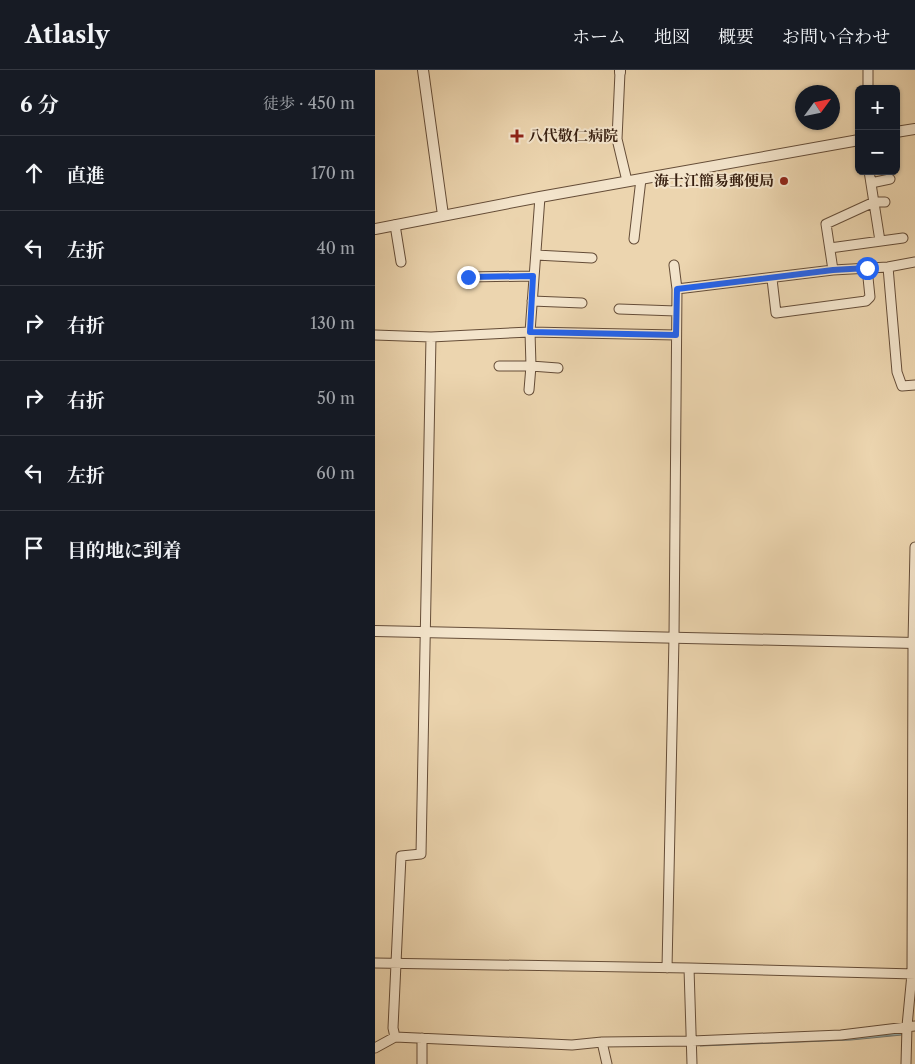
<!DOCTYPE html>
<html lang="ja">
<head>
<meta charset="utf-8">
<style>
  body { margin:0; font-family:"Libre Caslon Text","Noto Serif JP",serif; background:#20242c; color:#f1f3f6 }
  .controls { position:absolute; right:15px; top:15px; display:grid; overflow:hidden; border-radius:8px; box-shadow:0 1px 4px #0004 }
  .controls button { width:45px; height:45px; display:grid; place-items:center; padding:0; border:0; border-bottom:1px solid #363941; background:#171b24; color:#f1f3f6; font:25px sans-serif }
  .compass { position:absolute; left:420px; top:15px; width:45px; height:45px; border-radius:50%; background:#171b24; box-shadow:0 1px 4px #0004; rotate:57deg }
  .stop { position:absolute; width:15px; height:15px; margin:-11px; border:4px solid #2563eb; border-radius:50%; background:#fff }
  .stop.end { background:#2563eb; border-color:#fff; box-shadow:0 1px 5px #0008 }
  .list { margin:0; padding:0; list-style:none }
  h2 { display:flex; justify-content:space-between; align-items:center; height:65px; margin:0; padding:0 20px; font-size:21px }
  h2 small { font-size:16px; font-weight:400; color:#9ea1a6 }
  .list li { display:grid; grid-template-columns:32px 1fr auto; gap:15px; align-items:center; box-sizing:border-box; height:75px; padding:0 20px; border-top:1px solid #363941 }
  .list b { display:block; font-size:19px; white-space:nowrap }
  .list em { font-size:16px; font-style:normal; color:#9ea1a6 }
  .icon { flex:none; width:28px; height:28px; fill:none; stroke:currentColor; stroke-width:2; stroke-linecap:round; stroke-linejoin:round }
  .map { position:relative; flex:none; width:540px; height:994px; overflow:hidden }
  header { display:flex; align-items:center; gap:30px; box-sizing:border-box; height:70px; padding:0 25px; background:#171b24; border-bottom:1px solid #363941 }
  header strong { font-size:24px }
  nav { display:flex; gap:28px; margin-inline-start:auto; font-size:18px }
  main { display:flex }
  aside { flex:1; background:#171b24 }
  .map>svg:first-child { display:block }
  .water { fill:url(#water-rules); stroke:#747a73 }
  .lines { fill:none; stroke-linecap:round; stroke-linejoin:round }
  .minor-casing { stroke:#654d38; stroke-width:11 }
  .tertiary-casing { stroke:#654d38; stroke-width:12 }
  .minor { stroke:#f3e4cb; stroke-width:9 }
  .tertiary { stroke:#f3e4cb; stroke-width:10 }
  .route { stroke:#2563eb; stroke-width:6 }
  .poi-dot { fill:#8f2418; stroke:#f3e4cb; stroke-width:2 }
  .labels { text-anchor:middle; stroke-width:4; stroke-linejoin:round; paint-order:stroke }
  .poi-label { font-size:15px; font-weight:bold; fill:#382011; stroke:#f3e4cb; text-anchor:start }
</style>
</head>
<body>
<header>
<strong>Atlasly</strong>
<nav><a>ホーム</a><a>地図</a><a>概要</a><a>お問い合わせ</a></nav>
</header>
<main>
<aside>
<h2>6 分<small>徒歩 · 450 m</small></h2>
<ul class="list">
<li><svg class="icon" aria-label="ahead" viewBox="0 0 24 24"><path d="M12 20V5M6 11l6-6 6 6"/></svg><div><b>直進</b></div><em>170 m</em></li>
<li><svg class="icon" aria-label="left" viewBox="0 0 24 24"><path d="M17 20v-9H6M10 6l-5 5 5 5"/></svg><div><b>左折</b></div><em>40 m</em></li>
<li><svg class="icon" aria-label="right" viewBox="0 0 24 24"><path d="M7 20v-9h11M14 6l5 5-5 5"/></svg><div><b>右折</b></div><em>130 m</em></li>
<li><svg class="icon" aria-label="right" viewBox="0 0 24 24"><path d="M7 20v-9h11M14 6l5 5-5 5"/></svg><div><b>右折</b></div><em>50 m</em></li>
<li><svg class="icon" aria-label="left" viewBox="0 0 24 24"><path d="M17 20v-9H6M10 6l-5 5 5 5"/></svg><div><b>左折</b></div><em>60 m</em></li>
<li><svg class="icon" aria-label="arrive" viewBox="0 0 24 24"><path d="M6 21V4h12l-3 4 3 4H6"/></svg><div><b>目的地に到着</b></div></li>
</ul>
</aside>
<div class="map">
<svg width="540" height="994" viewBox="0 0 540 994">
  <defs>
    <pattern id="water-rules" width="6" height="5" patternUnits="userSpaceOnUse" patternTransform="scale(1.25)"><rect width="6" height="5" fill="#9cb6b4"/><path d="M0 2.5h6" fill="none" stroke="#809491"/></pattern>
  </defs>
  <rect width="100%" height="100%" fill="#ecd5af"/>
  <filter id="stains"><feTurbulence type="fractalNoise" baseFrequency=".004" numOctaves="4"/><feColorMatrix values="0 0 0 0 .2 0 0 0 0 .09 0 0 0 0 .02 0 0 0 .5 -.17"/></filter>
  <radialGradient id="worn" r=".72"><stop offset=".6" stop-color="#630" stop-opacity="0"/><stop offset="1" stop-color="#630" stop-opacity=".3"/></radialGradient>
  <path class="water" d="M 526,962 L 527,965 L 476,970 L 325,976 L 325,973 Z"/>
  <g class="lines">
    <g class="minor-casing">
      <path id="minor" d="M 245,2 L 242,69 L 252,111
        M 493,19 L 493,0
        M 494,101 L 505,171
        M 496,113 L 515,109
        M 20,155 L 26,192
        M 259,169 L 266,109
        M 455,178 L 528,168
        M 161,185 L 217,188
        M 299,195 L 302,219
        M 513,197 L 522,302 L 527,316 L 540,315
        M 458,200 L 451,154 L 499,132 L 510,132
        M 93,207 L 158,206
        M 397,209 L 401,243 L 491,231 L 495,227 L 492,198
        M 157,231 L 207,233
        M 244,239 L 301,241
        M 0,265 L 56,267 L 155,262 L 301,265
        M 124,296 L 156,296 L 183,298
        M 154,320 L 156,296 L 155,262 L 165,127
        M 0,893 L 314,898 L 540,904
        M 292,898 L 299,567 L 302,219 L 458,200 L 513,197 L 540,192
        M 314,898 L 317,994
        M 20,967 L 18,958 L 26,786 L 46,784 L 56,267
        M 227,972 L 232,994
        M 0,978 L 20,967 L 197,975 L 227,972 L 317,971 L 466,965 L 540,956
        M 47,994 L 47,968
        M 531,994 L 532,956 L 537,904 L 538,573 L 540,477"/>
    </g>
    <g class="tertiary-casing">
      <path id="tertiary" d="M 48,0 L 68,145
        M 245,2 L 245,0
        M 521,62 L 540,59
        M 0,159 L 165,127 L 484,70
        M 0,561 L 540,573"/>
    </g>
    <use href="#minor" class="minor"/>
    <use href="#tertiary" class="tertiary"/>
  </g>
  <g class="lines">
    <path class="route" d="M 93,207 L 158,206 L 155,262 L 301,265 L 302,219 L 458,200 L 492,198"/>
  </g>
  <g class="poi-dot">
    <path d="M139.5 58.5h5v5h5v5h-5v5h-5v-5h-5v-5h5z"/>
    <circle cx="409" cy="111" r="5"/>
  </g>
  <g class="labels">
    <g class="poi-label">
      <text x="153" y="71">八代敬仁病院</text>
      <text x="399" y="116" text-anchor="end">海士江簡易郵便局</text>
    </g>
  </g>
  <rect width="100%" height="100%" filter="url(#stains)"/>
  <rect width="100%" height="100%" fill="url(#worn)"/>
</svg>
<div class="controls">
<button>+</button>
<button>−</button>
</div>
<svg class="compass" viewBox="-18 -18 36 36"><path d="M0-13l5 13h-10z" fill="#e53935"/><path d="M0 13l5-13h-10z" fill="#9ea1a6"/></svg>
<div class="stop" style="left:492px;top:198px"></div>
<div class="stop end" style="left:93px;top:207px"></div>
</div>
</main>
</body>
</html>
